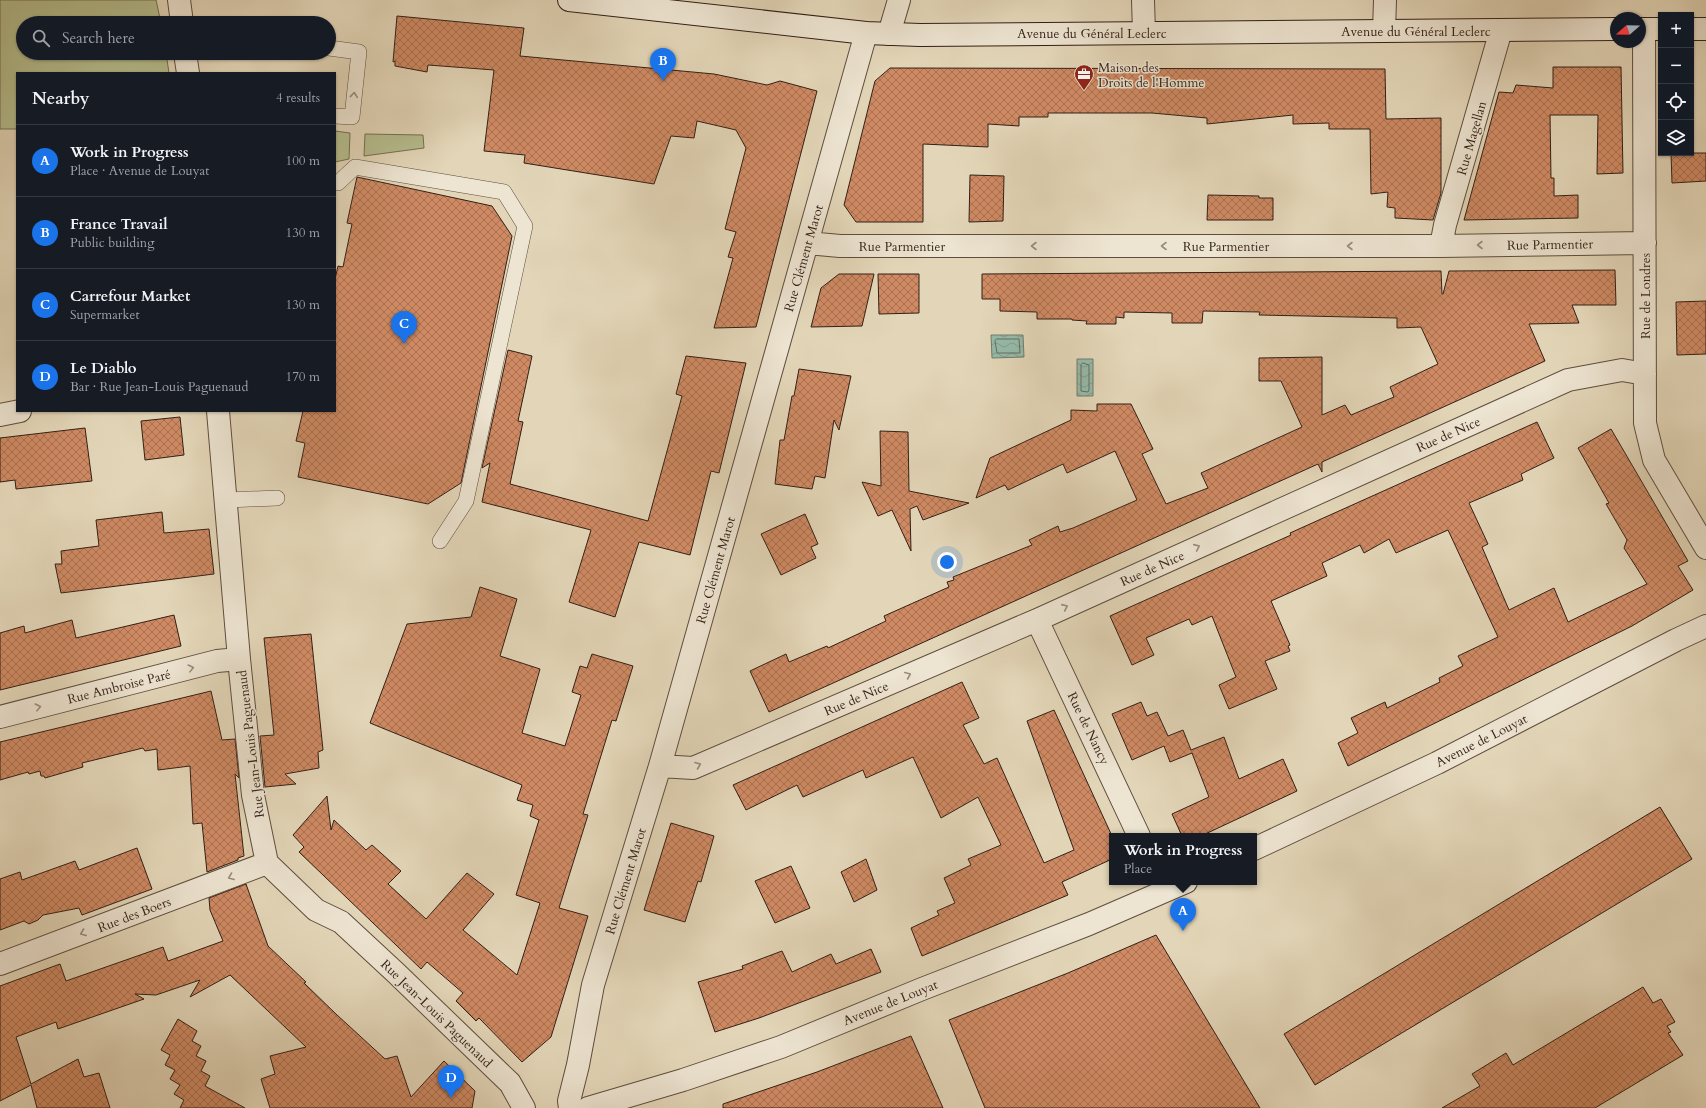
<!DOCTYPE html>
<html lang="en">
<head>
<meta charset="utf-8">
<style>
  body { margin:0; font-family:Cardo,serif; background:#242831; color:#f1f3f6 }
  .controls { position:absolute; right:12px; top:12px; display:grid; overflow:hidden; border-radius:0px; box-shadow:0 1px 3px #0004 }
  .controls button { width:36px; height:36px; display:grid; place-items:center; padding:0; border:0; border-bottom:1px solid #363941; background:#171b24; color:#f1f3f6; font:20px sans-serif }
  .compass { position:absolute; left:1610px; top:12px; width:36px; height:36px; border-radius:50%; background:#171b24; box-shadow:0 1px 3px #0004; rotate:250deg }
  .you { position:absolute; left:947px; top:562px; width:14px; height:14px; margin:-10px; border:3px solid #fff; border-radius:50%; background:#1a73e8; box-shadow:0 0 0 6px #1a73e833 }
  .badge { display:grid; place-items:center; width:26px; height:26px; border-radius:50%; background:#1a73e8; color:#fff; font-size:13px; font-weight:700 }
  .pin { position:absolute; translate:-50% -33px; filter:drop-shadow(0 1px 2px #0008) }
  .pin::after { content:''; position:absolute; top:21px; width:14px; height:12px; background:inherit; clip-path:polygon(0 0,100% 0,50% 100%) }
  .popup { position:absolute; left:1109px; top:833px; width:148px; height:52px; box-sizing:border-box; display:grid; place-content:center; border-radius:0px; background:#171b24; filter:drop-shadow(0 1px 3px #0005); font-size:13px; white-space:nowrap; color:#9ea1a6 }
  .popup b { font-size:15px; color:#f1f3f6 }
  .popup::after { content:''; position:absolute; left:50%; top:100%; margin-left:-8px; border:8px solid transparent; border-top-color:#171b24 }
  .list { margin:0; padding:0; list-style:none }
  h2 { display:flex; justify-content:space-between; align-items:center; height:52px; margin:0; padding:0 16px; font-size:17px }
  h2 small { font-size:13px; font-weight:400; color:#9ea1a6 }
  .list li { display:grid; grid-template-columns:26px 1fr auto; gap:12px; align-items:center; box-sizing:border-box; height:72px; padding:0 16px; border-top:1px solid #363941 }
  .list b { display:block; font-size:15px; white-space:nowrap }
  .list p { margin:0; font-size:13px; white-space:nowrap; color:#9ea1a6 }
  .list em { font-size:13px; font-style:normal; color:#9ea1a6 }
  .icon { flex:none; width:22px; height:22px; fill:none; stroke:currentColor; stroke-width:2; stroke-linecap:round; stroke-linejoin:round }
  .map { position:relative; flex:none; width:1706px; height:1108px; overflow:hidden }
  .search { position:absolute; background:#171b24; box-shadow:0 1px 3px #0004; left:16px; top:16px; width:320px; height:44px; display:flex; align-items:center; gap:10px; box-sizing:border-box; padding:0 14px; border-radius:22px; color:#9ea1a6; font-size:15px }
  .panel { position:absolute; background:#171b24; box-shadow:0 1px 3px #0004; left:16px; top:72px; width:320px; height:340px; border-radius:0px }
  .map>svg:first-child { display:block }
  .green { fill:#b5bd8e; stroke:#746e52 }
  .water { fill:url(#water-waves); stroke:#6e7c6f }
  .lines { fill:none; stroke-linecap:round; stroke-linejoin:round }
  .shore { stroke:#646c60; stroke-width:1 }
  .building { fill:url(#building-cross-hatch); stroke:#321f17 }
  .lane-casing { stroke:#5e4d3f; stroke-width:16 }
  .street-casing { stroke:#5e4d3f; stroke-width:24 }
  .secondary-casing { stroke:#321f17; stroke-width:24 }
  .lane { stroke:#ede4d1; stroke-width:15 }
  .street { stroke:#ede4d1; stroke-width:22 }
  .secondary { stroke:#ede4d1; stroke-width:22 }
  .oneway { stroke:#998b7d }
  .labels { text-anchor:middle; stroke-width:3; stroke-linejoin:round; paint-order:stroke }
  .street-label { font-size:13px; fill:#321f17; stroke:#ede4d1 }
  .poi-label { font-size:13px; fill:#321f17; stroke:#ede4d1; text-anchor:start }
</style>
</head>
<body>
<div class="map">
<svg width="1706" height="1108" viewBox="0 0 1706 1108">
  <defs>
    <pattern id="water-waves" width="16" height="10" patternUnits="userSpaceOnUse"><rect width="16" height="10" fill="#96baaa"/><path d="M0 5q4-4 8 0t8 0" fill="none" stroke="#829f92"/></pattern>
    <pattern id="building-cross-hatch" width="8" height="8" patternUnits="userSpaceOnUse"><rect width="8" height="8" fill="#cf8a63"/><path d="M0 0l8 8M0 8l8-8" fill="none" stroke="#a97051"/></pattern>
  </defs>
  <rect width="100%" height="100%" fill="#e3d6b8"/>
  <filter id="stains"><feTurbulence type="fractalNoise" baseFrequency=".005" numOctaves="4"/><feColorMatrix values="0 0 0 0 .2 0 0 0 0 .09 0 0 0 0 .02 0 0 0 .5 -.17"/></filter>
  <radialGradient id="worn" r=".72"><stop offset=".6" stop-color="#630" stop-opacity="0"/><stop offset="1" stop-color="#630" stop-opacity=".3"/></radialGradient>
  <path class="green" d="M 0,0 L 156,0 L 161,23 L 23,23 L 23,53 L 166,53 L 169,73 L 17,73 L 17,129 L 0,129 Z
    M 335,131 L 350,133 L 349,159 L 335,162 Z
    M 365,134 L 423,135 L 424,148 L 364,156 Z"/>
  <path class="water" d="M 991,335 L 1023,335 L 1024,357 L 992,358 Z
    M 1077,359 L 1093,359 L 1093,396 L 1077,396 Z"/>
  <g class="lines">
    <path class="shore" d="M 997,339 L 1019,339 L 1020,353 L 997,353 L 995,341 Z
      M 1083,363 L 1089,365 L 1089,390 L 1088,392 L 1081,391 L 1081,365 Z"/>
  </g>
  <path class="building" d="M 397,16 L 524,28 L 520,56 L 714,74 L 767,85 L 780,81 L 817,91 L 756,327 L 714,328 L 733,258 L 728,257 L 736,232 L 725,229 L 746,148 L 736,130 L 697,121 L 694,138 L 671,136 L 654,184 L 524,163 L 525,155 L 484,151 L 494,70 L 428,65 L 427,72 L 395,66 L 395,61 L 393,62 Z
    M 1553,67 L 1621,67 L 1623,173 L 1597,174 L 1598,115 L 1550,115 L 1551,178 L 1554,178 L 1554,196 L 1578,195 L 1578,218 L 1464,220 L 1499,92 L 1513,93 L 1516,85 L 1553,88 Z
    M 890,68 L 1385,69 L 1386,119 L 1441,118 L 1441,193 L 1433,220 L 1395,218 L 1395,208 L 1387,207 L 1388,192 L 1371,194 L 1370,129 L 1329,129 L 1329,123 L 1293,124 L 1293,115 L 1207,124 L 1207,118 L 1152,113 L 1048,113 L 1048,117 L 1019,117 L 1019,126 L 988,124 L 988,147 L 923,144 L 923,222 L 856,222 L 844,205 L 875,81 Z
    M 1671,153 L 1706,153 L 1706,181 L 1672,183 Z
    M 970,175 L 1004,176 L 1003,221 L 969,222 Z
    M 357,177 L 492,206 L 512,236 L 461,483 L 428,504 L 298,477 L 305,443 L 296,441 L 303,411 L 335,411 L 335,279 L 338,266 L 343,267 L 352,224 L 347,223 Z
    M 1208,195 L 1259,196 L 1259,198 L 1273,198 L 1273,220 L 1207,220 Z
    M 1615,270 L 1616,305 L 1572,305 L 1579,323 L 1529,324 L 1545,361 L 1322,462 L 1322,472 L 1318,464 L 769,712 L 750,671 L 786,654 L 789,662 L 827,646 L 828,648 L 886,621 L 884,616 L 949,587 L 947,582 L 954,580 L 953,577 L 1032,545 L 1029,540 L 1058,526 L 1060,532 L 1073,528 L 1137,500 L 1115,451 L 1067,473 L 1063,464 L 1008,490 L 1005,485 L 976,498 L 990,458 L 1071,420 L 1071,410 L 1097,411 L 1097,404 L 1131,404 L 1153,449 L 1142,454 L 1166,504 L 1208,488 L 1201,473 L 1302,427 L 1281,381 L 1259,381 L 1259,358 L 1322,357 L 1322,415 L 1345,405 L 1351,415 L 1394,397 L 1390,387 L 1438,364 L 1421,327 L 1397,328 L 1397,318 L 1259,315 L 1260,312 L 1203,311 L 1202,323 L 1172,323 L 1172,313 L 1124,312 L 1124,318 L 1116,317 L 1116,324 L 1086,324 L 1087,321 L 1072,320 L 1072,319 L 1037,319 L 1037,312 L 1000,311 L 1000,299 L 982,299 L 982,274 L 1441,271 L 1442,294 L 1443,294 L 1449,271 Z
    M 839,274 L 874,274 L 862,326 L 811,327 L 821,288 Z
    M 878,274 L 919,274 L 919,313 L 879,314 Z
    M 1706,301 L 1706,354 L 1677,355 L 1676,302 Z
    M 508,350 L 532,356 L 518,421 L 523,422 L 510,484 L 648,521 L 682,396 L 676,394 L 686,356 L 746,363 L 719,473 L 711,471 L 690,555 L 639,542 L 615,617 L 569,602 L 591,530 L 482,502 L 490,463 L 482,468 Z
    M 799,369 L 851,376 L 839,430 L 834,420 L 825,478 L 815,476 L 812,489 L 775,484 L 780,440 L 784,440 L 792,396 L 794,396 Z
    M 180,417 L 184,455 L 145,460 L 141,421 Z
    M 1537,422 L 1554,458 L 1521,474 L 1523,480 L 1469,503 L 1488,544 L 1482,547 L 1509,610 L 1554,588 L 1568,622 L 1647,584 L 1624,548 L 1627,540 L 1606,504 L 1609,503 L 1578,448 L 1611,429 L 1688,561 L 1678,566 L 1693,590 L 1632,626 L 1348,766 L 1338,743 L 1358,733 L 1351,718 L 1385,702 L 1387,708 L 1440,682 L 1439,678 L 1463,666 L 1458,656 L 1498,637 L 1448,530 L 1396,553 L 1389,539 L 1364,553 L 1360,545 L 1322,563 L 1327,576 L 1271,601 L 1290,645 L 1288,646 L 1290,651 L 1265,661 L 1277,689 L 1229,709 L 1219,685 L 1236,677 L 1212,616 L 1192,625 L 1189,619 L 1146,638 L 1154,655 L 1132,665 L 1110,616 L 1291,535 L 1290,533 Z
    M 85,428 L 92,481 L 16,489 L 15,480 L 0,482 L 0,438 Z
    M 880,431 L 908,432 L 909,491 L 969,503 L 923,520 L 917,506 L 910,509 L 911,551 L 892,510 L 878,516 L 862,482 L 881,486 Z
    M 162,512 L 164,533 L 209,529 L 214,574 L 61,593 L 55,564 L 62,564 L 61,551 L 99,546 L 96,520 Z
    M 805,514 L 818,544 L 811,547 L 816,558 L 781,575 L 761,534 Z
    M 480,587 L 517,599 L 500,656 L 540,669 L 522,733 L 565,746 L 581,695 L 572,692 L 580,666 L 587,668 L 592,654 L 633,666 L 616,721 L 612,720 L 583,814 L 588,815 L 559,908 L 588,916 L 551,1037 L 522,1062 L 479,1018 L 476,1021 L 456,1001 L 463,993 L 427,962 L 421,969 L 299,852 L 304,847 L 293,835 L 327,796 L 331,830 L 334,820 L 366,850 L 372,845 L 401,871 L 388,884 L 426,919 L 467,873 L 494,894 L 463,930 L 517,975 L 540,903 L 516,895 L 539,820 L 530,816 L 533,805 L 517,800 L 522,785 L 370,723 L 407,624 L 471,617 Z
    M 174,615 L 181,646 L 0,690 L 0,633 L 24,626 L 25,633 L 72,620 L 76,638 Z
    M 311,634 L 323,750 L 318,752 L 319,768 L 285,774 L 296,784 L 265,787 L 260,736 L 274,735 L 264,638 Z
    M 962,682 L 979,718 L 963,725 L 984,764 L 997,758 L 1044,863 L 1074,850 L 1027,721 L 1054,710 L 1112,836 L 1112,859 L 1062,882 L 1068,895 L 922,956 L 911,928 L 939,915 L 937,911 L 955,903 L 944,878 L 971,865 L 968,859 L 1001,845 L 978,797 L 941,818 L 913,757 L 866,778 L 863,770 L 803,797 L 797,785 L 746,810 L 733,785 Z
    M 211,691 L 222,740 L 235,739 L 239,778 L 235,774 L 244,856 L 238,858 L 238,860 L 207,872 L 202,823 L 193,824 L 190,766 L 158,770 L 157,749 L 145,751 L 143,748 L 82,763 L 83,767 L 45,778 L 44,776 L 41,776 L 40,771 L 29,774 L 28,772 L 0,780 L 0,742 Z
    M 1141,702 L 1147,716 L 1157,712 L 1168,736 L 1183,730 L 1191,750 L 1224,737 L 1239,779 L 1283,759 L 1297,791 L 1201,836 L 1182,836 L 1172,814 L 1209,797 L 1192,753 L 1170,762 L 1164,746 L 1132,760 L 1112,714 Z
    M 1660,807 L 1692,859 L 1315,1085 L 1284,1034 Z
    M 671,823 L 714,836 L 701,882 L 698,881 L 685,922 L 644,910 Z
    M 137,848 L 152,889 L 82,915 L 79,908 L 43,915 L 38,920 L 29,924 L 24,921 L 0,930 L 0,879 L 20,872 L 22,880 L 75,861 L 79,870 Z
    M 866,859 L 877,890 L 854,902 L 841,872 Z
    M 791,866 L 810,908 L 775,923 L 755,881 Z
    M 246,884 L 268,946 L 306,982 L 304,983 L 336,1014 L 385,1059 L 397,1056 L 411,1097 L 444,1061 L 475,1091 L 472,1108 L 270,1108 L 261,1079 L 275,1074 L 270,1056 L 306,1047 L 230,975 L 190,997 L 200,980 L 156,995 L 135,994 L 144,999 L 58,1029 L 56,1022 L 16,1037 L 31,1084 L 78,1059 L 84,1077 L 99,1073 L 110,1108 L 37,1108 L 31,1085 L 0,1101 L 0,986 L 60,964 L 66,981 L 163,947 L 168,961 L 223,941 L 210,910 L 209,898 Z
    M 1156,935 L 1260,1108 L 985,1108 L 949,1020 L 1068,973 Z
    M 871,949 L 881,972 L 759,1018 L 715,1032 L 698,982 L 743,969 L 742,966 L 782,951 L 792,972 L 831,954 L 836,964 Z
    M 1643,987 L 1653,1003 L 1661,999 L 1675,1022 L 1667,1026 L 1671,1032 L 1668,1033 L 1683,1055 L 1595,1108 L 1442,1108 L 1480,1086 L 1472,1074 L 1506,1053 L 1513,1065 Z
    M 178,1019 L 197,1031 L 192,1041 L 201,1046 L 196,1056 L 206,1061 L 201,1071 L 210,1076 L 205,1086 L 245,1108 L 180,1108 L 184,1100 L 174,1094 L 180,1085 L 170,1079 L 175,1070 L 165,1065 L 170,1055 L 161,1050 Z
    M 911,1036 L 943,1108 L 723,1108 L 723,1104 L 817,1072 Z"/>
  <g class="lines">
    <g class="lane-casing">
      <path id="lane" d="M 329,48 L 359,52 L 352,117 L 335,116
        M 335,182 L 338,183 L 355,167 L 504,192 L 525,226 L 466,501 L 440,541
        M 227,500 L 277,498"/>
    </g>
    <g class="street-casing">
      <path id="street" d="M 179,0 L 182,23
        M 1143,0 L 1144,32
        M 1644,29 L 1645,423 L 1654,460 L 1706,548
        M 1384,31 L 1385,0
        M 889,34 L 899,0
        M 185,53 L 188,73
        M 807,243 L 840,246 L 1441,246 L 1645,243
        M 1441,246 L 1445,225 L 1501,30
        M 218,411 L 239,659 L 253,795 L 267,863 L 316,910 L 341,922 L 396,973 L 510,1083 L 524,1108
        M 0,415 L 20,411
        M 1037,620 L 1139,836
        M 0,717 L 217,661 L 239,659
        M 660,766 L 693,768 L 1037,620 L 1568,380 L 1622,370 L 1645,374
        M 1254,849 L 1437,763 L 1676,640 L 1706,626
        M 0,964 L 267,863
        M 570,1108 L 569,1101 L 578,1065 L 593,985 L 660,766 L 866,33
        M 588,1108 L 683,1080 L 781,1047 L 922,989 L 1089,924 L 1186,882"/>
    </g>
    <g class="secondary-casing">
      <path id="secondary" d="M 569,0 L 866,33 L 920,35 L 1616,29
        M 1640,29 L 1661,29
        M 1691,29 L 1706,29"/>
    </g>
    <use href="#lane" class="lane"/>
    <use href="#street" class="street"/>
    <use href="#secondary" class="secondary"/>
  </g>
  <defs><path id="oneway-chevron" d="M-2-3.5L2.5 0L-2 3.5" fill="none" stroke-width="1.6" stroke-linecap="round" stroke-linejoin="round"/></defs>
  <g class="oneway">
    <use href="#oneway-chevron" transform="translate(354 95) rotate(-84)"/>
    <use href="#oneway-chevron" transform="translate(1480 245) rotate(180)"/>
    <use href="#oneway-chevron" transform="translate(1034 246) rotate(180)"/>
    <use href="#oneway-chevron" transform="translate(1164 246) rotate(180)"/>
    <use href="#oneway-chevron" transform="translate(1350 246) rotate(180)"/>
    <use href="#oneway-chevron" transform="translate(1197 547) rotate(-24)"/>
    <use href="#oneway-chevron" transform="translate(1065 607) rotate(-24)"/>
    <use href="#oneway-chevron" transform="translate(191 668) rotate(-14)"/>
    <use href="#oneway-chevron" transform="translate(908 675) rotate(-23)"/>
    <use href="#oneway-chevron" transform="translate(38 707) rotate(-14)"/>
    <use href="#oneway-chevron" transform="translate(698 765) rotate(-22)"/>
    <use href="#oneway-chevron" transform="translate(231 877) rotate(159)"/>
    <use href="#oneway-chevron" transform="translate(83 933) rotate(159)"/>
  </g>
  <defs>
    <g id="office-pin" transform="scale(1)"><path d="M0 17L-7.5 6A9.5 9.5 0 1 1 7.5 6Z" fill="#8f2418" stroke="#ede4d1"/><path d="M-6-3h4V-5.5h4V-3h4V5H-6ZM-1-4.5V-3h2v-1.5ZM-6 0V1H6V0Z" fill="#fff"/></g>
  </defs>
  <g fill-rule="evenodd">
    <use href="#office-pin" x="1084" y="74"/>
  </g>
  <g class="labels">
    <g class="street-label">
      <text x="1416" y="36">Avenue du Général Leclerc</text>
      <text x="1092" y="38">Avenue du Général Leclerc</text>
      <text transform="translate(1471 138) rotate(-74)" y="5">Rue Magellan</text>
      <text transform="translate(1550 244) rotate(-1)" y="5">Rue Parmentier</text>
      <text x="902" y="251">Rue Parmentier</text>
      <text x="1226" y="251">Rue Parmentier</text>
      <text transform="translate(803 258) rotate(-74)" y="5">Rue Clément Marot</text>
      <text transform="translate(1645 296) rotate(-90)" y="5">Rue de Londres</text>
      <text transform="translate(1448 434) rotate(-24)" y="5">Rue de Nice</text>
      <text transform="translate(1152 568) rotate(-24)" y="5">Rue de Nice</text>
      <text transform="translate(715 570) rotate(-74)" y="5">Rue Clément Marot</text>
      <text transform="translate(119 686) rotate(-14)" y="5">Rue Ambroise Paré</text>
      <text transform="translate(856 698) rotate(-23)" y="5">Rue de Nice</text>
      <text transform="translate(1089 728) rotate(64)" y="5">Rue de Nancy</text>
      <text transform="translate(1481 740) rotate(-27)" y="5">Avenue de Louyat</text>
      <text transform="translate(250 744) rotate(-97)" y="5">Rue Jean-Louis Paguenaud</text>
      <text transform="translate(625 881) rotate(-73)" y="5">Rue Clément Marot</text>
      <text transform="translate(134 914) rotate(-21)" y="5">Rue des Boers</text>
      <text transform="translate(890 1002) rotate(-22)" y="5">Avenue de Louyat</text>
      <text transform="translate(437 1013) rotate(44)" y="5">Rue Jean-Louis Paguenaud</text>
    </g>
    <g class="poi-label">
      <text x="1098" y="72">Maison des<tspan x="1098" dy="15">Droits de l'Homme</tspan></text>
    </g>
  </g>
  <rect width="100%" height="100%" filter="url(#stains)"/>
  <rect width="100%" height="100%" fill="url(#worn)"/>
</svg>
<div class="controls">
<button>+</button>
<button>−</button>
<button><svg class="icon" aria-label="locate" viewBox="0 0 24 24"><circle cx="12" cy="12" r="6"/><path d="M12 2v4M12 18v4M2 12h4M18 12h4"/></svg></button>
<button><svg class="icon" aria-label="layers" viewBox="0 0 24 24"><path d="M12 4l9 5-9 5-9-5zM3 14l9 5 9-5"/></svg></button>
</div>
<svg class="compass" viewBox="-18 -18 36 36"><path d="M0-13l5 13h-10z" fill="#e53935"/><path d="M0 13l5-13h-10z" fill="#9ea1a6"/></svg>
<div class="you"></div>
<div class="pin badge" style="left:1183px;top:931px">A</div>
<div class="popup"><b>Work in Progress</b>Place</div>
<div class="pin badge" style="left:663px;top:81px">B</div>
<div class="pin badge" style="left:404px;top:344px">C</div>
<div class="pin badge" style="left:451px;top:1098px">D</div>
<div class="search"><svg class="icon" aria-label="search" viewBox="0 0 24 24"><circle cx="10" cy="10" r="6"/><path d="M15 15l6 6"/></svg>Search here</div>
<section class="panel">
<h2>Nearby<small>4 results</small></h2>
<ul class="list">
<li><span class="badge">A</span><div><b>Work in Progress</b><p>Place · Avenue de Louyat</p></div><em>100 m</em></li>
<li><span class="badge">B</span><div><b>France Travail</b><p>Public building</p></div><em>130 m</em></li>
<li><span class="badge">C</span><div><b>Carrefour Market</b><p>Supermarket</p></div><em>130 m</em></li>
<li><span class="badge">D</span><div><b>Le Diablo</b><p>Bar · Rue Jean-Louis Paguenaud</p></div><em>170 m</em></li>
</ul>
</section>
</div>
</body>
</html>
